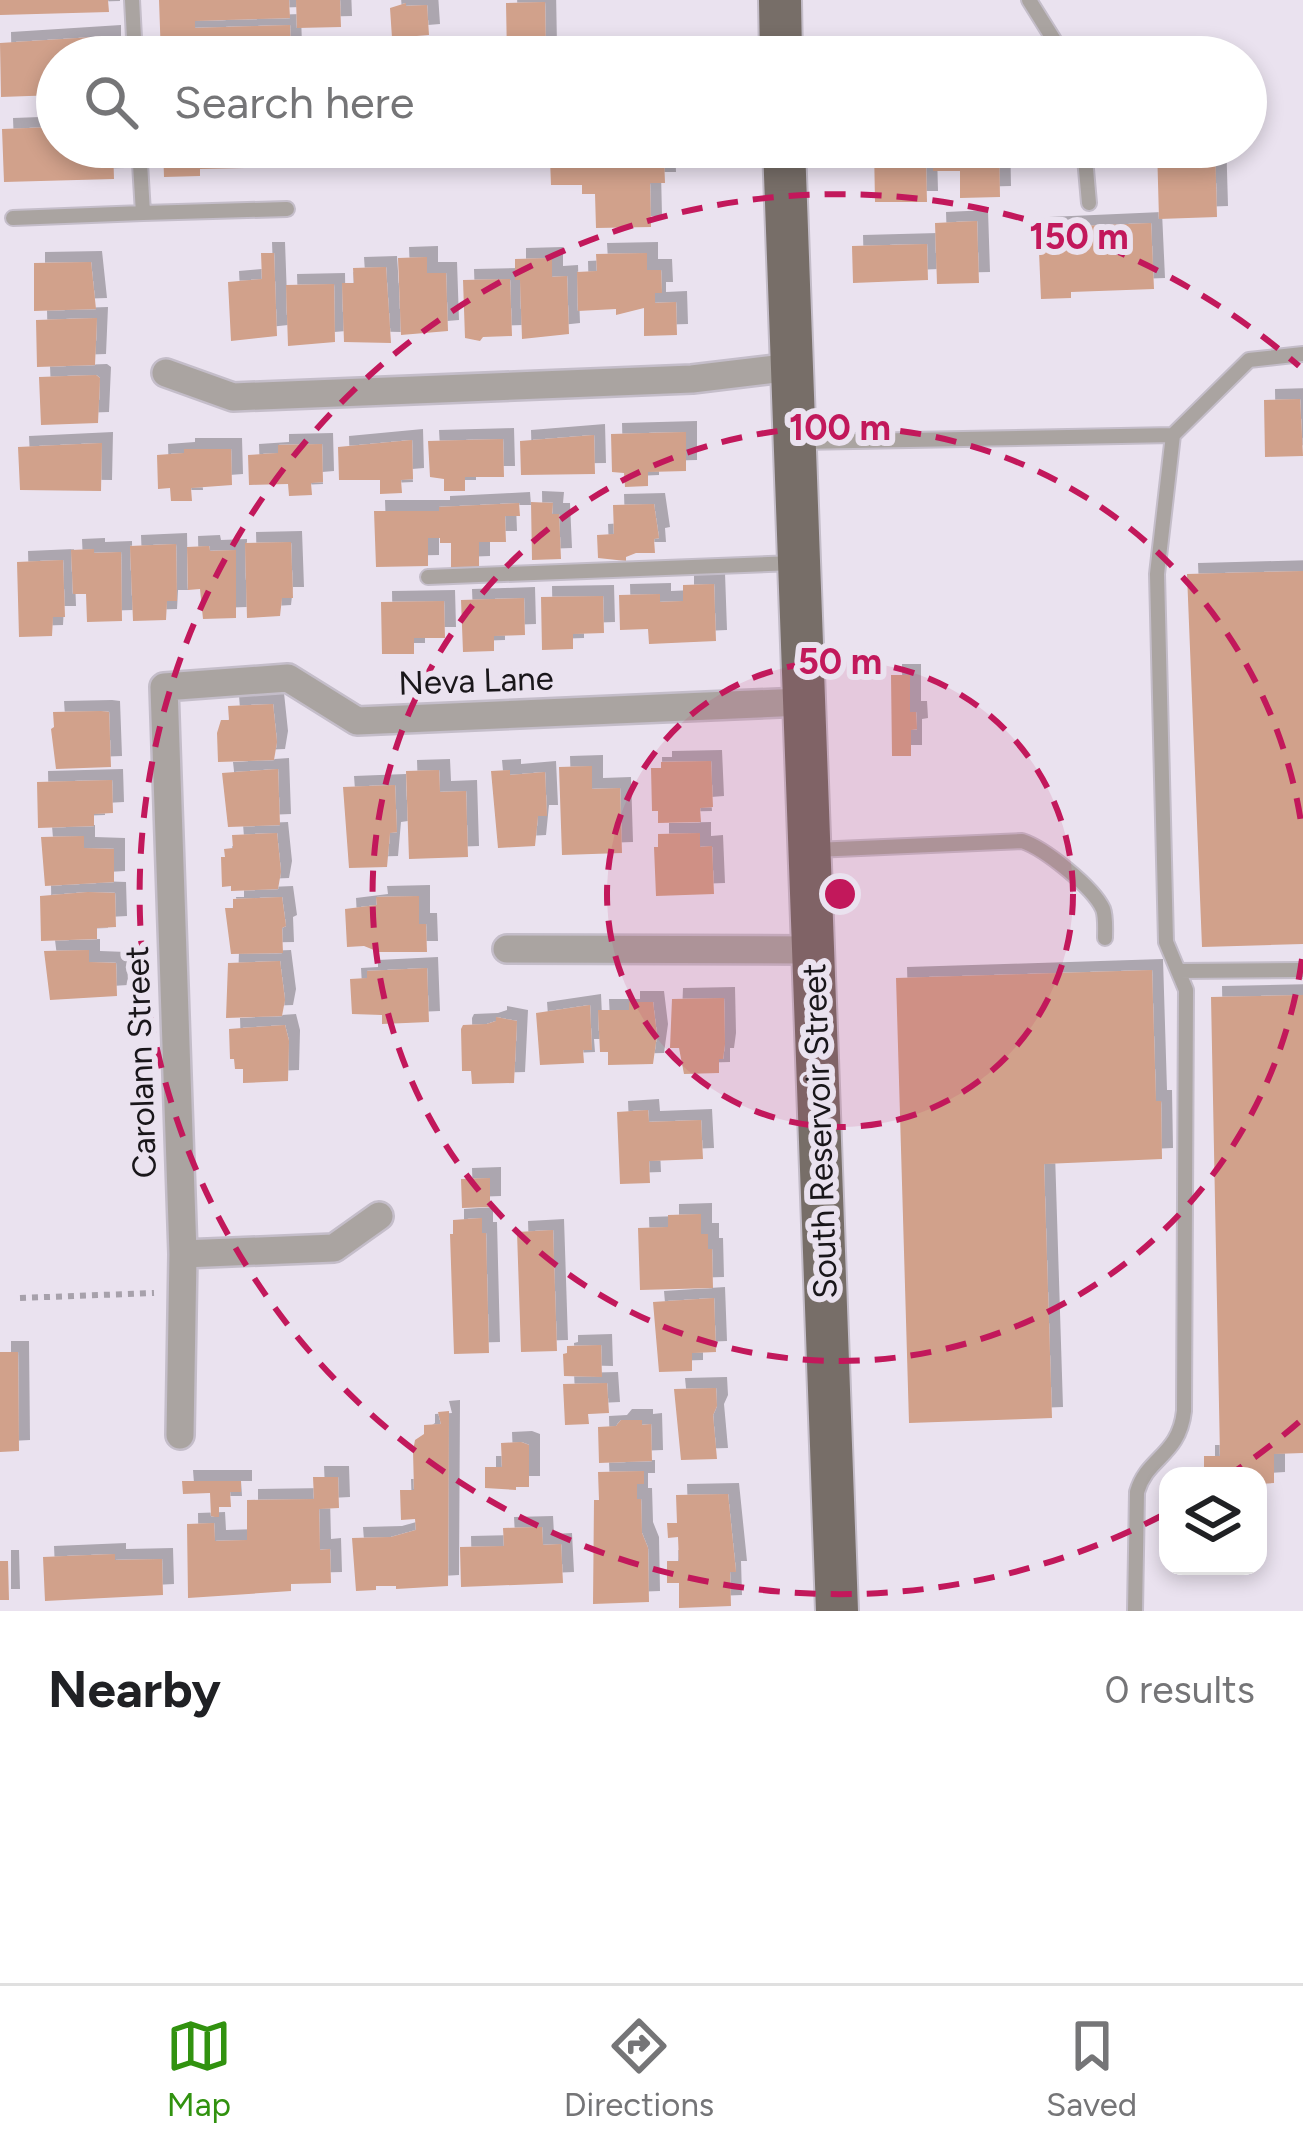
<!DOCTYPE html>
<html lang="en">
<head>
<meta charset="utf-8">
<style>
  body { margin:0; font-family:Figtree,sans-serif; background:#f2f2f2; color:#202124 }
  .controls { position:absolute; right:36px; bottom:36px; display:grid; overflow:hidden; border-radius:24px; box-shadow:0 6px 18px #0003 }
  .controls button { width:108px; height:108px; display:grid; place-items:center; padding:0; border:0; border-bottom:3px solid #e0e0e0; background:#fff; color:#202124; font:60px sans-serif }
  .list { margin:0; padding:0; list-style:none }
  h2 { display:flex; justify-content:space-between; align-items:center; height:156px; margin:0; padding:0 48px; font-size:51px }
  h2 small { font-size:39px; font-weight:400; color:#757577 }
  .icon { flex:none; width:66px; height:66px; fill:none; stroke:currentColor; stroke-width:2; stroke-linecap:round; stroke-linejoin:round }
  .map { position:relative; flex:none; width:1303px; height:1611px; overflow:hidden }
  .search { position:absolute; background:#fff; box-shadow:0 6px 18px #0003; left:36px; right:36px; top:36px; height:132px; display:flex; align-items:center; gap:30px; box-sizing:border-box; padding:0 42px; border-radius:66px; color:#757577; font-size:45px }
  .sheet { height:372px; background:#fff }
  nav { display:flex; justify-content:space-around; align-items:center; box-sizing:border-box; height:168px; border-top:3px solid #e0e0e0; background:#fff; font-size:33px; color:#757577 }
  nav a { display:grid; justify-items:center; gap:6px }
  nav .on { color:#31920f }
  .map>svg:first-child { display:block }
  .building { fill:#d1a18b; filter:url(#shadow) }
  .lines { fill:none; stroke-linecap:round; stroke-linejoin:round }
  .service-casing { stroke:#c4bdc9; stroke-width:18 }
  .minor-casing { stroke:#c4bdc9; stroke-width:32 }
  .primary-casing { stroke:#c4bdc9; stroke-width:46 }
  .path { stroke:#a7a1ab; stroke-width:6; stroke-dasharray:6 6; stroke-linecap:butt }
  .service { stroke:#aaa4a1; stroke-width:14 }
  .minor { stroke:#aaa4a1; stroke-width:27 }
  .primary { stroke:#776e68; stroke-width:42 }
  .ring { fill:none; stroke:#c2185b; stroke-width:6; stroke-dasharray:21 15 }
  .labels { text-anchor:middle; stroke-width:12; stroke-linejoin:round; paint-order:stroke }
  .street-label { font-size:33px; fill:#19161a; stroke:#eae2ef }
  .centre { fill:#c2185b; stroke:#eae2ef; stroke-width:6 }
  .ring-label { font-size:36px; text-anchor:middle; font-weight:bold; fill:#c2185b; stroke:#eae2ef; stroke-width:12; stroke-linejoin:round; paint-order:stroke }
</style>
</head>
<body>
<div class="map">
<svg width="1303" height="1611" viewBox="0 0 1303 1611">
  <defs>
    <filter id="shadow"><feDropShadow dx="11" dy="-11" stdDeviation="0" flood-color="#0004"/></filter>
  </defs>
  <rect width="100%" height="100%" fill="#eae2ef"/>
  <path class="building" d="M 0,0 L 108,0 L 109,12 L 0,15 Z
    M 159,0 L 289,0 L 290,18 L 195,21 L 195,28 L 290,25 L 291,57 L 161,57 Z
    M 296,0 L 340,0 L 341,27 L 297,28 Z
    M 545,2 L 546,57 L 507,57 L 506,3 Z
    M 406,3 L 406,6 L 427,5 L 429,35 L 392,38 L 390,8 Z
    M 110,36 L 110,57 L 57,57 L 57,95 L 1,97 L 0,43 Z
    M 57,127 L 57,147 L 113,147 L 114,179 L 4,182 L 2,129 Z
    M 163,147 L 293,147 L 294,167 L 200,169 L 200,176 L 164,177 Z
    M 547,147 L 593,147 L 593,154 L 547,157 Z
    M 874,147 L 921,147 L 921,164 L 926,164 L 927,202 L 875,202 Z
    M 933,147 L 999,147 L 1000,197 L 960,198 L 960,171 L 933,171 Z
    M 1157,147 L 1215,147 L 1217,217 L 1159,219 Z
    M 664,157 L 665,183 L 650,183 L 651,227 L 596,228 L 595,194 L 582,194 L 582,185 L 551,185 L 550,159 Z
    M 977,221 L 979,283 L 937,284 L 935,223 Z
    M 1151,223 L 1154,289 L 1071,292 L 1071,298 L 1041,299 L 1038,228 Z
    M 927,244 L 928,280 L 853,283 L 852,246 Z
    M 261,253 L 274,253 L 277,336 L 231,341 L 228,282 L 262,279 Z
    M 647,253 L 647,270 L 661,270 L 662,293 L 655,293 L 655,303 L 676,302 L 677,335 L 644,336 L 644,308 L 616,315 L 616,309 L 578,311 L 577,272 L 597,271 L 596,254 Z
    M 427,257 L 427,273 L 446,273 L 448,331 L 401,335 L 398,258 Z
    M 552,258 L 552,277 L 567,276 L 569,334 L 522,339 L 520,280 L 515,280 L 515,259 Z
    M 91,262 L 96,309 L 34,311 L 34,263 Z
    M 386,267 L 391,343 L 344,342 L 342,283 L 354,283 L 353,268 Z
    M 510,279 L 512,336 L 483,337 L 480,341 L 465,338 L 463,280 Z
    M 334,284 L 335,342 L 288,346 L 286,285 Z
    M 97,318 L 95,365 L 37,367 L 36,320 Z
    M 96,375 L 100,378 L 98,423 L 41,425 L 39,377 Z
    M 1300,399 L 1303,456 L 1265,457 L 1264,400 Z
    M 686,432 L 686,471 L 648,472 L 648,486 L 625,487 L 624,473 L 612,472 L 611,434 Z
    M 594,435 L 595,474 L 521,475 L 520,441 Z
    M 503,439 L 504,477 L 465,477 L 465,491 L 444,491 L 444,479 L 430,477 L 428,441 Z
    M 412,440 L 413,479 L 401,480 L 402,493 L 380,494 L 380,480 L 339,480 L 338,447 Z
    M 102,443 L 101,491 L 20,490 L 18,447 Z
    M 322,444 L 323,482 L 311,483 L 312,495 L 289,496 L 288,484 L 249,485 L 248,455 L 278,453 L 278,445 Z
    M 184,449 L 231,449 L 232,485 L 191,488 L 192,501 L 171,501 L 170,488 L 158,489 L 157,455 L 184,453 Z
    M 531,502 L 553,503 L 552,514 L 559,514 L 561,559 L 532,560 Z
    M 519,503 L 520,516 L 505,516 L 506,542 L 479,542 L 479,567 L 451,568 L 451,543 L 440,543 L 440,538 L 428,538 L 428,566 L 376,567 L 374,511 L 439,511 L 439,507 Z
    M 654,504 L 659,538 L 654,539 L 655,553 L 636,553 L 626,557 L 626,561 L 598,558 L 597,535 L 614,534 L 613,505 Z
    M 291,542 L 293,598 L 282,598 L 280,616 L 247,618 L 245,543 Z
    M 176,544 L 177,601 L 167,601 L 166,620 L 133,621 L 130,546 Z
    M 209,546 L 210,551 L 236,550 L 236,618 L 203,619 L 200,589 L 188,590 L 187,547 Z
    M 94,549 L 94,553 L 121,552 L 122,621 L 87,622 L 86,594 L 73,594 L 71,550 Z
    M 63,560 L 65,617 L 53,617 L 52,636 L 19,637 L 17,562 Z
    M 1303,571 L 1303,944 L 1202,947 L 1187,574 Z
    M 714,584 L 716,641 L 649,644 L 648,629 L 620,630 L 619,595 L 660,594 L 660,602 L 683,601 L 683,585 Z
    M 603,596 L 604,633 L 573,634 L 573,649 L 542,650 L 541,597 Z
    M 524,598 L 525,635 L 494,636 L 494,651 L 463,652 L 461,600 Z
    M 444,601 L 445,638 L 414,638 L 414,654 L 382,654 L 381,602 Z
    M 891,675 L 910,675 L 910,712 L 916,712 L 917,729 L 911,730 L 911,756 L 892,756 Z
    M 273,704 L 277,742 L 274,760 L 218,762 L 217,733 L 221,720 L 229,720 L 228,706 Z
    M 101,711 L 109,712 L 111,767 L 56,769 L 51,729 L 54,727 L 53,712 Z
    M 711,761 L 713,807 L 700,808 L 701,822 L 658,823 L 658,811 L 652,811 L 651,768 L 661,768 L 661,762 Z
    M 592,766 L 592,789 L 620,788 L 622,853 L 562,855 L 559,767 Z
    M 278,769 L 280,825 L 228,827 L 222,773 Z
    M 439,770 L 440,792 L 466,791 L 468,857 L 409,859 L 406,771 Z
    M 510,770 L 510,775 L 545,772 L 547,816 L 538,816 L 535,846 L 498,848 L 491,771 Z
    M 112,780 L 113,813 L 94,814 L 94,826 L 38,828 L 37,782 Z
    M 395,785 L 397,832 L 390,833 L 387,867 L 349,868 L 343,787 Z
    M 277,833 L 281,872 L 278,889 L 231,891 L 231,886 L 222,887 L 221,857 L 225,857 L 224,849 L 233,848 L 232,835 Z
    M 700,833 L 700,847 L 712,846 L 714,894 L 656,896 L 654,847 L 658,847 L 658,834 Z
    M 84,836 L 84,848 L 114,849 L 114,882 L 45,886 L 41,837 Z
    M 88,892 L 115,893 L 116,927 L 97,928 L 97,939 L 41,941 L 40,896 Z
    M 419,896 L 419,924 L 426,924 L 427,952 L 379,952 L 364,946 L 347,947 L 345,909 L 377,905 L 376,897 Z
    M 282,897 L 286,926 L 282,928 L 283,953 L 231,954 L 225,908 L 233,908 L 233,899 Z
    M 89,950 L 89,962 L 116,963 L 117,996 L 50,1000 L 44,951 Z
    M 280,961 L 285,1000 L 282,1016 L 226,1018 L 228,963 Z
    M 427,968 L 429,1022 L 382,1024 L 382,1015 L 352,1014 L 350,979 L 367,978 L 367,971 Z
    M 1152,970 L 1156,1101 L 1161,1101 L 1162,1159 L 1044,1164 L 1052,1418 L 909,1423 L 896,978 Z
    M 1303,995 L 1303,1453 L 1274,1454 L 1274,1483 L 1258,1484 L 1258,1476 L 1204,1476 L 1204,1456 L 1220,1456 L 1211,997 Z
    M 724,998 L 725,1044 L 723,1059 L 719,1059 L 719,1073 L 684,1074 L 679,1048 L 670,1048 L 672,999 Z
    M 629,1002 L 653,1002 L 657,1035 L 653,1064 L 608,1065 L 608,1052 L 600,1052 L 598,1010 L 629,1010 Z
    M 590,1005 L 592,1050 L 583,1050 L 584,1063 L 540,1065 L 536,1013 Z
    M 496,1017 L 517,1021 L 514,1083 L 472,1084 L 471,1071 L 462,1071 L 461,1029 L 463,1025 L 487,1024 L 496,1021 Z
    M 285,1025 L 289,1041 L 288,1081 L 243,1083 L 243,1069 L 235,1069 L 234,1059 L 230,1059 L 229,1029 Z
    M 648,1110 L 649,1122 L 701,1120 L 703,1159 L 649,1161 L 650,1183 L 620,1184 L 617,1112 Z
    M 490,1178 L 490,1207 L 462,1208 L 461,1179 Z
    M 701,1214 L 701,1234 L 708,1234 L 708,1249 L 712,1249 L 713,1288 L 640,1290 L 638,1228 L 668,1227 L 668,1215 Z
    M 482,1218 L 482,1233 L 486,1233 L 489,1353 L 454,1354 L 450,1234 L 453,1234 L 453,1220 Z
    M 553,1230 L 557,1351 L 521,1352 L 517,1232 Z
    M 714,1298 L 716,1352 L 692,1353 L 692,1371 L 659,1372 L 653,1302 Z
    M 601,1345 L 602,1377 L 564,1376 L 563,1354 L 567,1353 L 567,1346 Z
    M 0,1352 L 18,1352 L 19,1451 L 0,1452 Z
    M 607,1383 L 609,1413 L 588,1414 L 589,1424 L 565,1425 L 563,1384 Z
    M 716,1388 L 717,1406 L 713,1415 L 717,1459 L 681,1460 L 674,1389 Z
    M 449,1411 L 448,1586 L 396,1589 L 396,1586 L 376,1586 L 376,1590 L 356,1591 L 352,1538 L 391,1537 L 416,1530 L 415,1519 L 401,1520 L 400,1490 L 414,1490 L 413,1451 L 415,1440 L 424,1434 L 424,1425 L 441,1424 L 438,1412 Z
    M 621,1420 L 642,1420 L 642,1425 L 651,1424 L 652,1461 L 599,1463 L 598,1427 L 616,1426 Z
    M 521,1442 L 529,1445 L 529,1487 L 516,1487 L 516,1490 L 485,1488 L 485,1467 L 502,1467 L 501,1443 Z
    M 644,1471 L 644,1484 L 637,1484 L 637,1499 L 641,1499 L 642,1533 L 648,1548 L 649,1602 L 593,1604 L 594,1500 L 599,1500 L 598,1472 Z
    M 313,1477 L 338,1477 L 339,1508 L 319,1509 L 320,1550 L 330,1549 L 331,1583 L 291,1584 L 291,1591 L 188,1598 L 187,1524 L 214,1523 L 215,1541 L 247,1540 L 247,1500 L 314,1499 Z
    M 182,1481 L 241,1481 L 241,1492 L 230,1492 L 231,1507 L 219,1507 L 219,1517 L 215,1517 L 211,1516 L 210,1493 L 183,1494 Z
    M 728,1494 L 736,1572 L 730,1572 L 731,1606 L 679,1608 L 679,1583 L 667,1583 L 667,1561 L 679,1561 L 678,1537 L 668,1538 L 667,1523 L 677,1523 L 676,1495 Z
    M 542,1527 L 543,1545 L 561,1544 L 563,1583 L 461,1587 L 460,1547 L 504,1546 L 503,1528 Z
    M 115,1554 L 115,1560 L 162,1559 L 163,1595 L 45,1601 L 43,1557 Z
    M 0,1561 L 8,1561 L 9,1600 L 0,1600 Z"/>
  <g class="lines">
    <g class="service-casing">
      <path id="service" d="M 132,0 L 135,57
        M 1029,0 L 1054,40 L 1055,57
        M 139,147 L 143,213 L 287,209
        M 1084,147 L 1089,203
        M 13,218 L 143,213
        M 799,442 L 1173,435 L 1249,360 L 1303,354
        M 428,577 L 794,563
        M 814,850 L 1022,841 C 1044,848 1093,887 1103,909 C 1106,917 1105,930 1105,938
        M 1178,971 L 1303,970
        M 1135,1611 L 1137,1492 C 1147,1457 1179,1456 1184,1411 L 1186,990 L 1166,942 L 1157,574 L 1173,435"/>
    </g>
    <g class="minor-casing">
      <path id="minor" d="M 166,373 L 233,397 L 692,379 L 792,367
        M 507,949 L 812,950
        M 183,1254 L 334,1248 L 379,1216
        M 180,1435 L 183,1254 L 164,687 L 288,678 L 357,721 L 802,702"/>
    </g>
    <g class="primary-casing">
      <path id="primary" d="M 780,0 L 781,57
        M 784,147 L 837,1611"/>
    </g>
    <path class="path" d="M 20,1298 L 154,1293"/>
    <use href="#service" class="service"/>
    <use href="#minor" class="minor"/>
    <use href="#primary" class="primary"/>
  </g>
  <circle cx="840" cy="894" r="233" fill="#c2185b" fill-opacity=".12"/>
  <g class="ring">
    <circle cx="840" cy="894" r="233"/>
    <path d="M1302 959A467 467 0 1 1 1302 829"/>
    <path d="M1299 1422A700 700 0 0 1 1231 1474M1163 1515A700 700 0 1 1 1299 366"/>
  </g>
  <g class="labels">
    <g class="street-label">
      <text transform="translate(476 680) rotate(-2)" y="12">Neva Lane</text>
      <text transform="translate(140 1062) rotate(-92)" y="12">Carolann Street</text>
      <text transform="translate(819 1131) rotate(-92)" y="12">South Reservoir Street</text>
    </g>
  </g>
  <circle cx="840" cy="894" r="18" class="centre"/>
  <g class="ring-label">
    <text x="1079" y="249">150 m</text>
    <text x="840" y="440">100 m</text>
    <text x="840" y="674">50 m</text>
  </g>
</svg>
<div class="controls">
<button><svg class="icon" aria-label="layers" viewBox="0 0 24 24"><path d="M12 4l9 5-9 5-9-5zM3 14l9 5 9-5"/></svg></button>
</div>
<div class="search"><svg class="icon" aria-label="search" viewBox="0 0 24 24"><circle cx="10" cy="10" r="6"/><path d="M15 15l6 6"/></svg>Search here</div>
</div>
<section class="sheet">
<h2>Nearby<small>0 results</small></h2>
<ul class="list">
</ul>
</section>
<nav>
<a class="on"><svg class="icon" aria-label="map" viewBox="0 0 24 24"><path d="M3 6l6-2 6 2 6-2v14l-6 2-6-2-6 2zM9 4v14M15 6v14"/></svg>Map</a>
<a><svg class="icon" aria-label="directions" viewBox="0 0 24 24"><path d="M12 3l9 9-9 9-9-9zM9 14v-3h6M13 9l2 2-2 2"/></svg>Directions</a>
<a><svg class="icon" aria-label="saved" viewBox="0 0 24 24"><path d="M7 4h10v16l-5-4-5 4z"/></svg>Saved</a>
</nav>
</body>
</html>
